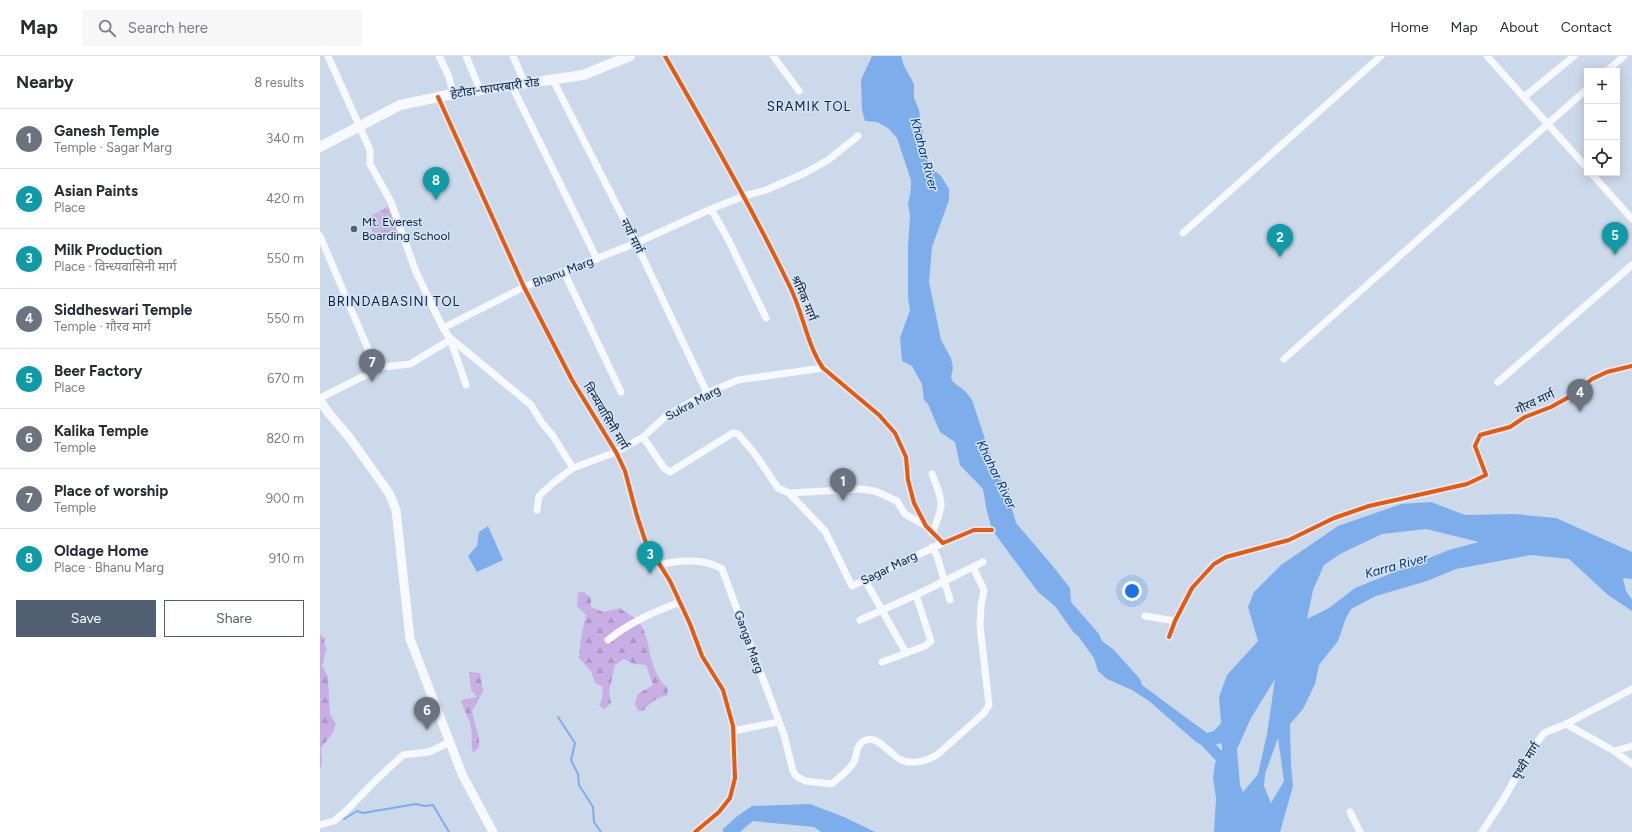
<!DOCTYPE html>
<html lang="en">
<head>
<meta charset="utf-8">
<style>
  body { margin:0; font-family:Figtree,"Noto Sans Devanagari",sans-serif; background:#f7f7f7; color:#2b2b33 }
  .controls { position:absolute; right:12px; top:12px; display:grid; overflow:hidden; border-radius:0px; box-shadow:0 2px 10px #0003 }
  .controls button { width:36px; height:36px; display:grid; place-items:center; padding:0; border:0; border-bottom:1px solid #e1e1e2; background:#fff; color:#2b2b33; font:20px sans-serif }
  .you { position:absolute; left:812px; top:535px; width:14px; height:14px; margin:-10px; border:3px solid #fff; border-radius:50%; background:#1a73e8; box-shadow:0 0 0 6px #1a73e833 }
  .badge { display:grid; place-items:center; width:26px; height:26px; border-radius:50%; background:#515f72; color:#fff; font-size:13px; font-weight:700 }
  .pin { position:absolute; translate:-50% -33px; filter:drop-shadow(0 1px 2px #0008) }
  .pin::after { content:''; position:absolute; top:21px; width:14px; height:12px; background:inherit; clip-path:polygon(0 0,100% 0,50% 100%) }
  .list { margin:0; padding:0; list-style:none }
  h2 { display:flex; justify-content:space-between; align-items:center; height:52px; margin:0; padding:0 16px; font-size:17px }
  h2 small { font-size:13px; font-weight:400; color:#7c7c81 }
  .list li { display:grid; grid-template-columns:26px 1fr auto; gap:12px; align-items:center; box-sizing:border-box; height:60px; padding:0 16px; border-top:1px solid #e1e1e2 }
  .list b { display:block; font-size:15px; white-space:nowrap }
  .list p { margin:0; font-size:13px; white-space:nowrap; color:#7c7c81 }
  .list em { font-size:13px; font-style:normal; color:#7c7c81 }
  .actions { display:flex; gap:8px; padding:12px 16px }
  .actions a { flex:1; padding:9px 0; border:1px solid #515f72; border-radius:0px; text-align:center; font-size:14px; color:#515f72 }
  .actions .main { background:#515f72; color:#fff }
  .icon { flex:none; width:22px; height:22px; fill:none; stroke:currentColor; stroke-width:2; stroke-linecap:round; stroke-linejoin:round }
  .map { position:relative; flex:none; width:1312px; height:776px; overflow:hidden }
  header { display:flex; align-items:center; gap:24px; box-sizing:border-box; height:56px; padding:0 20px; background:#fff; border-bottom:1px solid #e1e1e2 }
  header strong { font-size:19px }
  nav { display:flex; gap:22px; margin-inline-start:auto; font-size:14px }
  .search { width:280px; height:36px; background:#f7f7f7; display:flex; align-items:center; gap:10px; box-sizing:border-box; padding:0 14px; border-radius:0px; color:#7c7c81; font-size:15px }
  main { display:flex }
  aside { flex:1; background:#fff }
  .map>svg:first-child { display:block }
  .forest { fill:url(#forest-firs) }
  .park { fill:url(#park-tufts) }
  .water { fill:#7daeeb; fill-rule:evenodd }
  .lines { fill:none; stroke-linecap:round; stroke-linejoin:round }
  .stream { stroke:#7daeeb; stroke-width:2 }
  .river { stroke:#7daeeb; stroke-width:11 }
  .minor { stroke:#f7f9fc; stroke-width:7 }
  .major { stroke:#f7f9fc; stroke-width:9 }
  .highway { stroke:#f7f9fc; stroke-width:10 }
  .cycleway-casing { stroke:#d3e4fa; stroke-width:6 }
  .cycleway { stroke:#e8590c; stroke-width:4 }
  .poi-dot { fill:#515f72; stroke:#d3e4fa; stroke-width:1.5 }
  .labels { text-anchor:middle; stroke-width:3; stroke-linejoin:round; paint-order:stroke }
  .street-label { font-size:12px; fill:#0f1e31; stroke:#d3e4fa }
  .poi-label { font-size:12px; fill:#0f1e31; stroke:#d3e4fa; text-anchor:start }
  .neighbourhood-label { font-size:13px; letter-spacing:1px; fill:#0f1e31; stroke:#d3e4fa }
  .water-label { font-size:13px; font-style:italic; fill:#083769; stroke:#d3e4fa }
</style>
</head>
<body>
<header>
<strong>Map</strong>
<div class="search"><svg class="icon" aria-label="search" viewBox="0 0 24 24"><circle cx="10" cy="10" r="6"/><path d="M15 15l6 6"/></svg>Search here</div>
<nav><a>Home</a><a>Map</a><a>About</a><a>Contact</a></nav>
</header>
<main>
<aside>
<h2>Nearby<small>8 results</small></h2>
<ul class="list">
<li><span class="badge" style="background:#6b7280">1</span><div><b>Ganesh Temple</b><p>Temple · Sagar Marg</p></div><em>340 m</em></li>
<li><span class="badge" style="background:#0f9aa8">2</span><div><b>Asian Paints</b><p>Place</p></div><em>420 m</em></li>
<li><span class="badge" style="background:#0f9aa8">3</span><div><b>Milk Production</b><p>Place · विन्ध्यवासिनी मार्ग</p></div><em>550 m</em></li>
<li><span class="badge" style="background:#6b7280">4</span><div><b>Siddheswari Temple</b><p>Temple · गौरव मार्ग</p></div><em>550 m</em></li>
<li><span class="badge" style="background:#0f9aa8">5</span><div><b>Beer Factory</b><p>Place</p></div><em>670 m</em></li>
<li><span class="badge" style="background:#6b7280">6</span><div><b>Kalika Temple</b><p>Temple</p></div><em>820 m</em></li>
<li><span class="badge" style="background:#6b7280">7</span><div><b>Place of worship</b><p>Temple</p></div><em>900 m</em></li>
<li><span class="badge" style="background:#0f9aa8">8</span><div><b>Oldage Home</b><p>Place · Bhanu Marg</p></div><em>910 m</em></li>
</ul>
<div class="actions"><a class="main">Save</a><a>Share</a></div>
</aside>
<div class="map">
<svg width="1312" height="776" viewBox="0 0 1312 776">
  <defs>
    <pattern id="forest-firs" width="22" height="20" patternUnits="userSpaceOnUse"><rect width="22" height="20" fill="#c9aee5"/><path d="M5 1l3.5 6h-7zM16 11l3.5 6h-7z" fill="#ab95c5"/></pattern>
    <pattern id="park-tufts" width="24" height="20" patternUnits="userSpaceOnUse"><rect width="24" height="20" fill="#c8b6e1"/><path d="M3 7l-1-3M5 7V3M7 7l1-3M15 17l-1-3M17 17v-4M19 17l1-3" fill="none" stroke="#ab9cc2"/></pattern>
  </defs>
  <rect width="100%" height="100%" fill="#ccd9ea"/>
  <path class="forest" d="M 264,536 L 271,542 L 271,551 L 283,556 L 300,552 C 305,557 316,561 320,567 C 333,588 327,615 348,632 L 347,640 C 337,640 329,648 323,655 L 318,655 L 315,648 L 318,638 L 333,629 L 326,609 L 314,608 L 304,603 L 295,609 L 289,635 L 291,647 L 284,653 L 279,649 L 282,643 L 283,631 L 275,627 L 271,615 L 259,602 L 261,581 L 266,559 L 257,550 L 258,537 Z
    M 0,578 L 5,583 L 4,588 L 7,592 L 2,609 L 8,621 L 10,658 L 16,668 L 12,678 L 1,692 L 2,706 L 0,715 Z
    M 149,616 L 160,617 L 163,635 L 152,655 L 159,683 L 159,691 L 153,697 C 150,688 153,680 151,672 C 150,662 143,654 141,644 L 157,641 L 151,634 Z"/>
  <path class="park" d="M 68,150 L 79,179 L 58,187 L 46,163 Z"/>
  <path class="water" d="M 552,0 L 581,0 L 584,10 L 594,28 L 594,42 L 599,54 L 606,99 L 610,110 L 621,120 L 629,133 L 629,144 L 612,191 L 609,226 L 621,284 L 631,302 L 633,312 L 631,321 L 633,326 L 645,335 L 652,344 L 670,398 L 677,416 L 691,441 L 692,453 L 696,467 L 732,509 L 750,532 L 751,546 L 779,578 L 782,585 L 793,593 L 820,623 L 822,629 L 887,677 L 894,675 L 901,667 L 899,641 L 907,619 L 938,585 L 928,551 L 934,536 L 961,509 L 1018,470 L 1081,448 L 1111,446 L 1145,459 L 1195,458 L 1236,462 L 1312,496 L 1312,523 L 1303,522 L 1306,535 L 1312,544 L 1312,555 L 1288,539 L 1249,503 L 1211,499 L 1136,513 L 1107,525 L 1056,540 L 1031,553 L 1026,562 L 1018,585 L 999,609 L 995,628 L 983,653 L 970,668 L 971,709 L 973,730 L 960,776 L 894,776 L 896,742 L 893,722 L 895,707 L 902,696 L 902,687 L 886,691 L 876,686 L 829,645 L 812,634 L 787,623 L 778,615 L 774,602 L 758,580 L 754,577 L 735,550 L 718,536 L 672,474 L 666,451 L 663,433 L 640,409 L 635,386 L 620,376 L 608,348 L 604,344 L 602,328 L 598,321 L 592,310 L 582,305 L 580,282 L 590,254 L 588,242 L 588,191 L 590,160 L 588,148 L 591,133 L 591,124 L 577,82 L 568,72 L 557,66 L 545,65 L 542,54 L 541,24 ZM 1106,473 L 1159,486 L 1129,494 L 1035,532 L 1009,552 L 987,563 L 993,534 L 1004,509 L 1020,498 L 1062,478 ZM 955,623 L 947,678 L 938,718 L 923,736 L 920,729 L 917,693 L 931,662 ZM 958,682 L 964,725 L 951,747 L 944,730 L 945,718 Z
    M 168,470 L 183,504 L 157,516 L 148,500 L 157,490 L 159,476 Z
    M 490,748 L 524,761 L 555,776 L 501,776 L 494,771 L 433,765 L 420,776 L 403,776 L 403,773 L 416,761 L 432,750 Z"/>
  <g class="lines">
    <path class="stream" d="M 238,661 L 255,687 L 251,704 L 258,718 L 259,729 L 273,751 L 274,766 L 281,776
      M 24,763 L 37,755 L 43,757 L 96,748 L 105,750 L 113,749 L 129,776"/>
    <path class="river" d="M 880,680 L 903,704 L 903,714"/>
    <path class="minor" d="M 8,0 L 50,94 L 50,108 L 71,146 L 96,216 L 123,272 L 204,231 L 316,187 L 391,153 L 424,140 L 446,134 L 485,117 L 508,104 L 538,80
      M 119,0 L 129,21 L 133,38
      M 146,0 L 160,34
      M 193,0 L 205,28
      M 345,0 C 389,77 433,154 471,233 C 483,258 488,291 503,312 L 559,359 L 575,377 L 586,401 L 588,424 L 594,447 L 606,470 L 623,487 L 654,474 L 672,474
      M 453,0 L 479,35
      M 1167,0 L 1267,112
      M 1287,15 L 1304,0
      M 233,24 L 316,187 L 387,337
      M 192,30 L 277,203
      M 118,41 L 204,231 L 252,324 L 296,396 L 305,415 L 317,460 L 326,487 L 350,525 L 370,568 L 382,600 L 403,634 L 413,670 L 415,722 L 410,742 L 399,756 L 375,776
      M 1204,41 L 1254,0
      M 1271,117 L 1312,163
      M 391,153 L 408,183 L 446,262
      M 863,177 L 1061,0
      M 0,180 L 54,307 L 54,312 L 50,317 L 0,342
      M 244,216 L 301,336
      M 123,272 L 129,281 L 211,349 L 222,367 L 233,380 L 253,412
      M 130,282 L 146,329
      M 964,303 L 1267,33
      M 54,312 L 90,308 L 130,284
      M 1178,326 L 1312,209
      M 323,381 L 344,412 L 350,416 L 413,377 L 418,378 L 435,398 L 458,432 L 469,437 L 541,433 L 555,435 L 577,445 L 585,458 L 606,470
      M 469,437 L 505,475 L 532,530 L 623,487
      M 217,454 L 219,440 L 233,427 L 253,412 L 296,396 L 323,381 L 346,360 L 387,337 L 418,324 L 503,312
      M 612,477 C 625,448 623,446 612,418
      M 612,491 L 617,500 L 630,544
      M 339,509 C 358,504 385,502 402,513 L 464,679 L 473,715 L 476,720 L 485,725 L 512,728 C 519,721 530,714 534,706 C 537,699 536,691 542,686 C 556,675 570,699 581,704 C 592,709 607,705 617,699 L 664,657 L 669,649 L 660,570 L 661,550 L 664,534 L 653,511
      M 545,524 L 586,597
      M 825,560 L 855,565
      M 540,564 L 596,539 L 663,506
      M 849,581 L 855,565 L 872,532 L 894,508 L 906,501 L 969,484 L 1014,462 L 1049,450 L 1147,428 L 1166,419 L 1155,390 L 1160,379 L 1190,371 L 1205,361 L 1231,351 L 1251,340 L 1272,323 L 1287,316 L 1312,310
      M 288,584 C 310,566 334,556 360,546
      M 562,606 L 605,590 L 611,585 L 596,539
      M 1246,668 L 1294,695 L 1312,708
      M 413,675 L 458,666
      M 1294,695 L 1312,690
      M 1030,756 L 1040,776
      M 0,769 L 14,765 L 26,755 L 56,724 L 83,699 L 109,696 L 130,686
      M 1162,776 L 1183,744 L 1210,696 L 1224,677 L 1246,668 L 1312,633"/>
    <path class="major" d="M 0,344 L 7,355 L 29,381 L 69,437 L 76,454 L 90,583 L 142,718 L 173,776"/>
    <path class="highway" d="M 0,91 L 80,49 L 133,38 L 263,19 L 310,0"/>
    <g class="cycleway-casing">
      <path id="cycleway" d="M 345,0 C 389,77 433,154 471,233 C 483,258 488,291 503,312 L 559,359 L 575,377 L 586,401 L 588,424 L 594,447 L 606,470 L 623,487 L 654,474 L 672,474
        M 118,41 L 204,231 L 252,324 L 296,396 L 305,415 L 317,460 L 326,487 L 350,525 L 370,568 L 382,600 L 403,634 L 413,670 L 415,722 L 410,742 L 399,756 L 375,776
        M 849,581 L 855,565 L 872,532 L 894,508 L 906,501 L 969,484 L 1014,462 L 1049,450 L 1147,428 L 1166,419 L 1155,390 L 1160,379 L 1190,371 L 1205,361 L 1231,351 L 1251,340 L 1272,323 L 1287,316 L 1312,310"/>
    </g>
    <use href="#cycleway" class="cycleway"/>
  </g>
  <circle class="poi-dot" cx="34" cy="173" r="4"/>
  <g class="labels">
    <g class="street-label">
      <text transform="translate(175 32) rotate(-8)" y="4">हेटौडा-फापरबारी रोड</text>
      <text transform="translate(312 180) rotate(64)" y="4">नयाँ मार्ग</text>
      <text transform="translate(243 216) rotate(-21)" y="4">Bhanu Marg</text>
      <text transform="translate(484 242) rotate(67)" y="4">श्रमिक मार्ग</text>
      <text transform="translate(1215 346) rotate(-25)" y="4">गौरव मार्ग</text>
      <text transform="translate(373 347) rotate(-28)" y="4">Sukra Marg</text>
      <text transform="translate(286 360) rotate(59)" y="4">विन्ध्यवासिनी मार्ग</text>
      <text transform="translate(569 512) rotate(-26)" y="4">Sagar Marg</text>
      <text transform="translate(429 586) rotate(70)" y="4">Ganga Marg</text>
      <text transform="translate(1206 705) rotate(-58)" y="4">पृथ्वी मार्ग</text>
    </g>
    <g class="poi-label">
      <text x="42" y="170">Mt. Everest<tspan x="42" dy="14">Boarding School</tspan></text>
    </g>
    <g class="neighbourhood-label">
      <text x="489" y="55">SRAMIK TOL</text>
      <text x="74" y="250">BRINDABASINI TOL</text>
    </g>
    <g class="water-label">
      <text transform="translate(605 98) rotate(75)" y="5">Khahar River</text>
      <text transform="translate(677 418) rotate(64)" y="5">Khahar River</text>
      <text transform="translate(1076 509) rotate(-15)" y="5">Karra River</text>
    </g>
  </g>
</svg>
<div class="controls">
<button>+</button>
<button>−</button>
<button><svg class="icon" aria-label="locate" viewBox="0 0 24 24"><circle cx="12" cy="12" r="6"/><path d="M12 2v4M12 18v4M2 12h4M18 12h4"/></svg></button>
</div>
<div class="you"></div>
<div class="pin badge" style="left:523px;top:445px;background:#6b7280">1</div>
<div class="pin badge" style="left:960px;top:201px;background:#0f9aa8">2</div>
<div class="pin badge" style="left:330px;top:518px;background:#0f9aa8">3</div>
<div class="pin badge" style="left:1260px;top:356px;background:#6b7280">4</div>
<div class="pin badge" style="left:1295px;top:199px;background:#0f9aa8">5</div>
<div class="pin badge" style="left:107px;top:674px;background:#6b7280">6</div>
<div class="pin badge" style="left:52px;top:326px;background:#6b7280">7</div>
<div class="pin badge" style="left:116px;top:144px;background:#0f9aa8">8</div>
</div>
</main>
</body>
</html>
